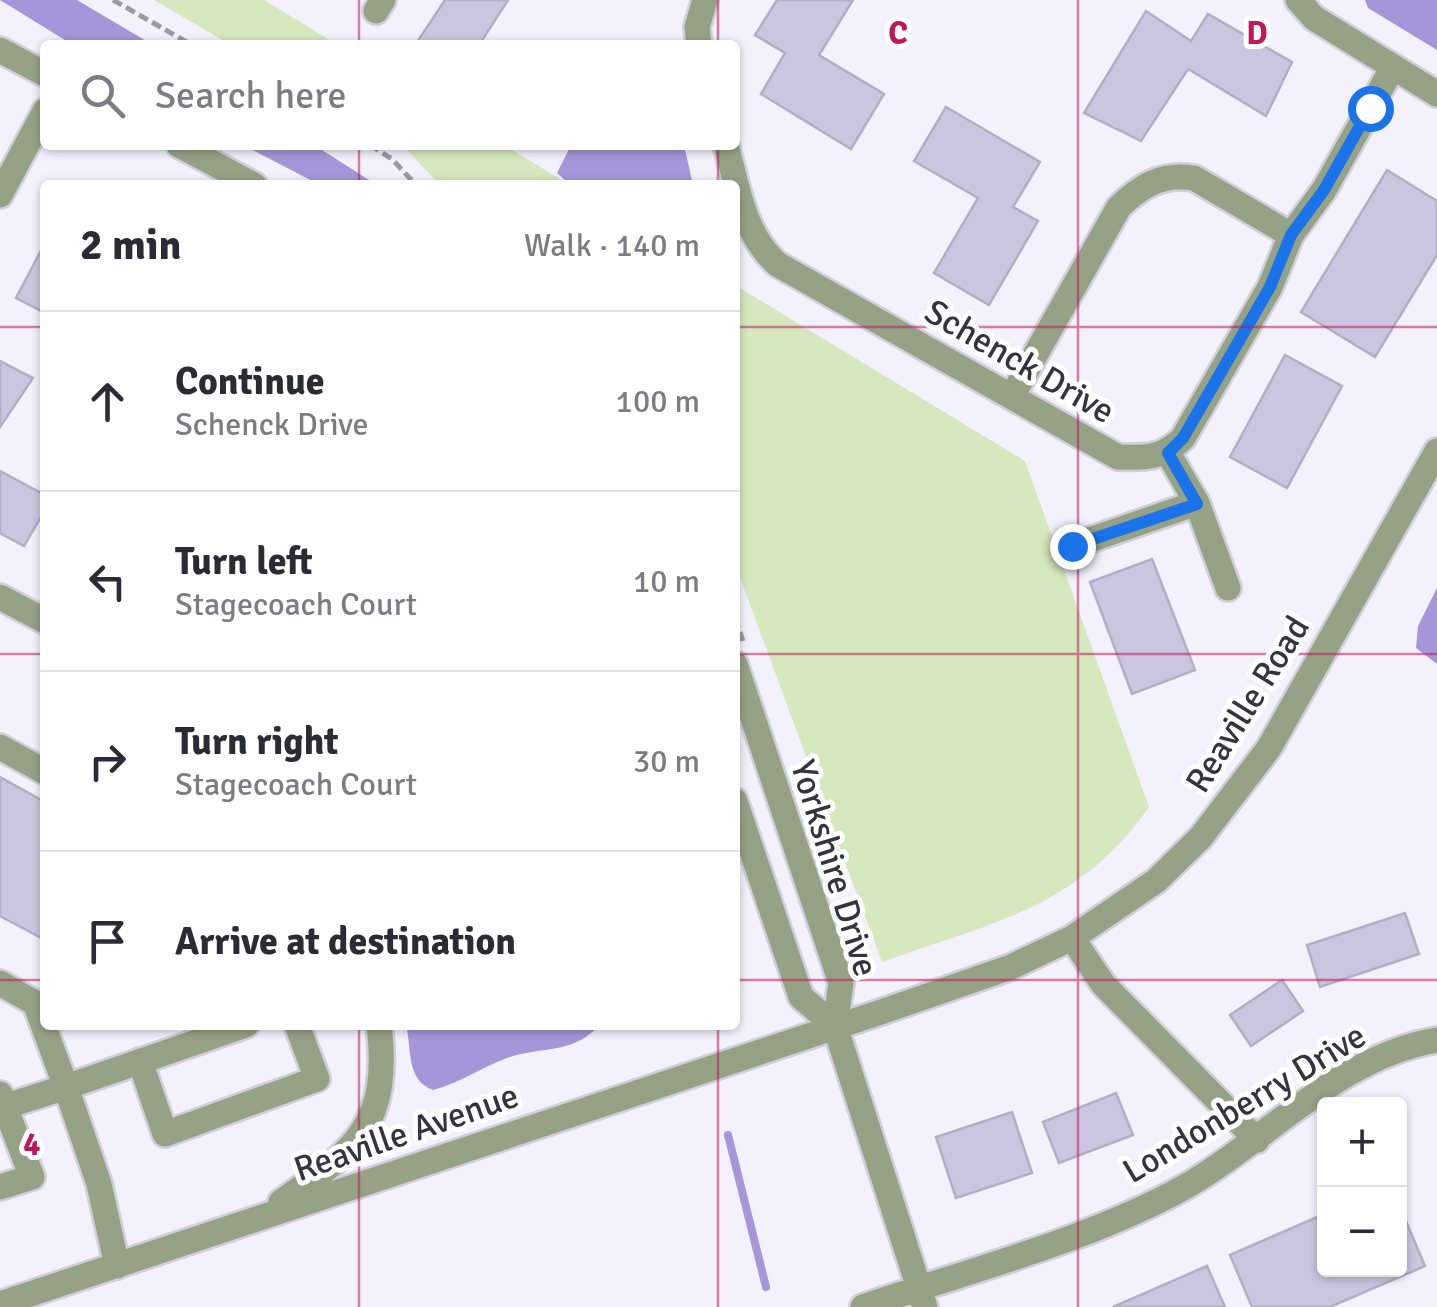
<!DOCTYPE html>
<html lang="en">
<head>
<meta charset="utf-8">
<style>
  body { margin:0; font-family:Signika,sans-serif; background:#f2f2f3; color:#2b2b33 }
  .controls { position:absolute; right:30px; bottom:30px; display:grid; overflow:hidden; border-radius:10px; box-shadow:0 2px 8px #0004 }
  .controls button { width:90px; height:90px; display:grid; place-items:center; padding:0; border:0; border-bottom:2px solid #e1e1e2; background:#fff; color:#2b2b33; font:50px sans-serif }
  .stop { position:absolute; width:30px; height:30px; margin:-22px; border:8px solid #1a73e8; border-radius:50%; background:#fff }
  .stop.end { background:#1a73e8; border-color:#fff; box-shadow:0 2px 10px #0008 }
  .list { margin:0; padding:0; list-style:none }
  h2 { display:flex; justify-content:space-between; align-items:center; height:130px; margin:0; padding:0 40px; font-size:42px }
  h2 small { font-size:32px; font-weight:400; color:#7c7c81 }
  .list li { display:grid; grid-template-columns:65px 1fr auto; gap:30px; align-items:center; box-sizing:border-box; height:180px; padding:0 40px; border-top:2px solid #e1e1e2 }
  .list b { display:block; font-size:38px; white-space:nowrap }
  .list p { margin:0; font-size:32px; white-space:nowrap; color:#7c7c81 }
  .list em { font-size:32px; font-style:normal; color:#7c7c81 }
  .icon { flex:none; width:55px; height:55px; fill:none; stroke:currentColor; stroke-width:2; stroke-linecap:round; stroke-linejoin:round }
  .map { position:relative; flex:none; width:1437px; height:1307px; overflow:hidden }
  .search { position:absolute; background:#fff; box-shadow:0 2px 8px #0004; left:40px; top:40px; width:700px; height:110px; display:flex; align-items:center; gap:25px; box-sizing:border-box; padding:0 35px; border-radius:10px; color:#7c7c81; font-size:38px }
  .panel { position:absolute; background:#fff; box-shadow:0 2px 8px #0004; left:40px; top:180px; width:700px; height:850px; border-radius:10px }
  .map>svg:first-child { display:block }
  .green { fill:#d6e8be }
  .water { fill:#a497d9 }
  .lines { fill:none; stroke-linecap:round; stroke-linejoin:round }
  .stream { stroke:#a497d9; stroke-width:8 }
  .building { fill:#cbc6e0; stroke:#b3aec8; stroke-width:2.5 }
  .minor-casing { stroke:#d1cfda; stroke-width:30 }
  .path { stroke:#9b99a3; stroke-width:5; stroke-dasharray:10 5; stroke-linecap:butt }
  .minor { stroke:#96a285; stroke-width:25 }
  .route { stroke:#1a73e8; stroke-width:12 }
  .grid { fill:none; stroke:#c2185b; stroke-width:2.5; stroke-opacity:0.55 }
  .labels { text-anchor:middle; stroke-width:10; stroke-linejoin:round; paint-order:stroke }
  .street-label { font-size:35px; fill:#35333d; stroke:#fff }
  .grid-label { font-size:32px; text-anchor:middle; font-weight:bold; fill:#c2185b; stroke:#fff; stroke-width:10; stroke-linejoin:round; paint-order:stroke }
</style>
</head>
<body>
<div class="map">
<svg width="1437" height="1307" viewBox="0 0 1437 1307">
  <rect width="100%" height="100%" fill="#f3f1fc"/>
  <path class="green" d="M 154,0 L 264,0 L 338,45 L 231,45 Z
    M 402,145 L 504,145 L 570,185 L 440,185 Z
    M 735,285 L 1025,461 L 1149,807 C 1078,908 992,923 882,962 L 735,564 Z"/>
  <path class="water" d="M 0,0 L 77,0 L 153,45 L 73,45 Z
    M 1365,0 L 1437,0 L 1437,50 L 1368,8 Z
    M 243,145 L 314,145 L 377,185 L 320,185 Z
    M 571,145 L 684,145 L 693,185 L 571,185 L 557,173 Z
    M 1437,588 L 1437,664 L 1416,648 L 1418,626 Z
    M 406,1025 L 597,1025 L 597,1028 C 569,1055 540,1046 507,1058 C 482,1067 460,1083 433,1090 C 406,1080 412,1050 406,1025 Z"/>
  <g class="lines">
    <path class="stream" d="M 728,1135 L 766,1287"/>
  </g>
  <path class="building" d="M 445,0 L 508,0 L 479,45 L 415,45 Z
    M 777,0 L 853,0 L 819,55 L 884,94 L 851,149 L 761,94 L 785,53 L 755,35 Z
    M 1146,11 L 1191,41 L 1208,14 L 1292,62 L 1266,116 L 1188,69 L 1141,141 L 1084,113 Z
    M 946,107 L 1040,162 L 1013,207 L 1038,221 L 989,305 L 934,273 L 978,198 L 914,161 Z
    M 1387,170 L 1437,201 L 1437,255 L 1375,357 L 1301,312 Z
    M 45,243 L 45,313 L 16,298 Z
    M 1285,355 L 1342,386 L 1287,488 L 1230,457 Z
    M 0,361 L 33,378 L 0,427 Z
    M 0,471 L 45,495 L 45,510 L 24,546 L 0,533 Z
    M 1152,559 L 1195,670 L 1132,694 L 1090,582 Z
    M 0,777 L 45,802 L 45,940 L 0,916 Z
    M 1405,913 L 1419,954 L 1320,987 L 1307,945 Z
    M 1282,980 L 1303,1011 L 1251,1046 L 1230,1015 Z
    M 1116,1093 L 1133,1135 L 1059,1163 L 1043,1122 Z
    M 1012,1112 L 1032,1173 L 956,1198 L 936,1137 Z
    M 1400,1207 L 1425,1266 L 1330,1307 L 1252,1307 L 1230,1255 L 1324,1214 L 1324,1270 L 1400,1270 Z
    M 1207,1266 L 1225,1307 L 1113,1307 Z"/>
  <g class="lines">
    <g class="minor-casing">
      <path id="minor" d="M 1298,0 L 1314,18 L 1437,94
        M 376,11 L 383,0
        M 699,45 L 697,27 L 705,0
        M 0,50 L 45,74
        M 179,145 L 254,185
        M 726,145 C 738,188 743,233 777,264 L 1118,457 C 1147,458 1163,458 1183,438 L 1270,287 L 1291,235 L 1324,190 L 1393,67
        M 0,195 L 45,111
        M 1012,396 L 1119,207 C 1142,185 1162,173 1194,178 L 1291,235
        M 1168,453 L 1197,503 L 1228,588
        M 1072,546 L 1197,503
        M 0,597 L 45,621
        M 735,664 L 841,983 L 835,1026 L 925,1307
        M 0,747 L 45,772
        M 735,801 L 801,997 L 835,1026
        M 1072,938 L 1103,984 L 1257,1140
        M 0,983 L 35,1003 L 66,1087 L 0,1108
        M 140,1061 L 165,1134 L 317,1079 L 297,1025
        M 0,1094 L 32,1177 L 0,1187
        M 281,1202 C 356,1149 391,1125 379,1025
        M 117,1266 L 99,1184 L 66,1087 L 246,1025
        M 0,1304 L 878,1013 L 1011,967 L 1072,938 L 1156,881 L 1201,837 L 1269,748 L 1437,451
        M 863,1307 C 966,1271 1087,1241 1183,1188 C 1265,1142 1340,1055 1437,1040"/>
    </g>
    <path class="path" d="M 113,0 L 192,45
      M 370,145 L 392,159 L 416,185
      M 735,618 L 743,641"/>
    <use href="#minor" class="minor"/>
  </g>
  <g class="lines">
    <path class="route" d="M 1072,546 L 1197,504 L 1168,453 L 1183,438 L 1270,287 L 1291,235 L 1324,190 L 1370,108"/>
  </g>
  <path class="grid" d="M 359,0 L 359,45M 718,0 L 718,45M 1078,0 L 1078,1307M 359,145 L 359,185M 718,145 L 718,185M 0,327 L 45,327M 735,327 L 1437,327M 0,654 L 45,654M 735,654 L 1437,654M 0,980 L 45,980M 735,980 L 1437,980M 359,1025 L 359,1307M 718,1025 L 718,1307"/>
  <g class="labels">
    <g class="street-label">
      <text transform="translate(1020 361) rotate(30)" y="12">Schenck Drive</text>
      <text transform="translate(1247 704) rotate(-58)" y="12">Reaville Road</text>
      <text transform="translate(835 868) rotate(73)" y="12">Yorkshire Drive</text>
      <text transform="translate(1244 1103) rotate(-31)" y="12">Londonberry Drive</text>
      <text transform="translate(406 1132) rotate(-19)" y="12">Reaville Avenue</text>
    </g>
  </g>
  <g class="grid-label">
    <text x="898" y="44">C</text>
    <text x="1257" y="44">D</text>
    <text x="32" y="1155">4</text>
  </g>
</svg>
<div class="controls">
<button>+</button>
<button>−</button>
</div>
<div class="stop" style="left:1370px;top:108px"></div>
<div class="stop end" style="left:1072px;top:546px"></div>
<div class="search"><svg class="icon" aria-label="search" viewBox="0 0 24 24"><circle cx="10" cy="10" r="6"/><path d="M15 15l6 6"/></svg>Search here</div>
<section class="panel">
<h2>2 min<small>Walk · 140 m</small></h2>
<ul class="list">
<li><svg class="icon" aria-label="ahead" viewBox="0 0 24 24"><path d="M12 20V5M6 11l6-6 6 6"/></svg><div><b>Continue</b><p>Schenck Drive</p></div><em>100 m</em></li>
<li><svg class="icon" aria-label="left" viewBox="0 0 24 24"><path d="M17 20v-9H6M10 6l-5 5 5 5"/></svg><div><b>Turn left</b><p>Stagecoach Court</p></div><em>10 m</em></li>
<li><svg class="icon" aria-label="right" viewBox="0 0 24 24"><path d="M7 20v-9h11M14 6l5 5-5 5"/></svg><div><b>Turn right</b><p>Stagecoach Court</p></div><em>30 m</em></li>
<li><svg class="icon" aria-label="arrive" viewBox="0 0 24 24"><path d="M6 21V4h12l-3 4 3 4H6"/></svg><div><b>Arrive at destination</b></div></li>
</ul>
</section>
</div>
</body>
</html>
